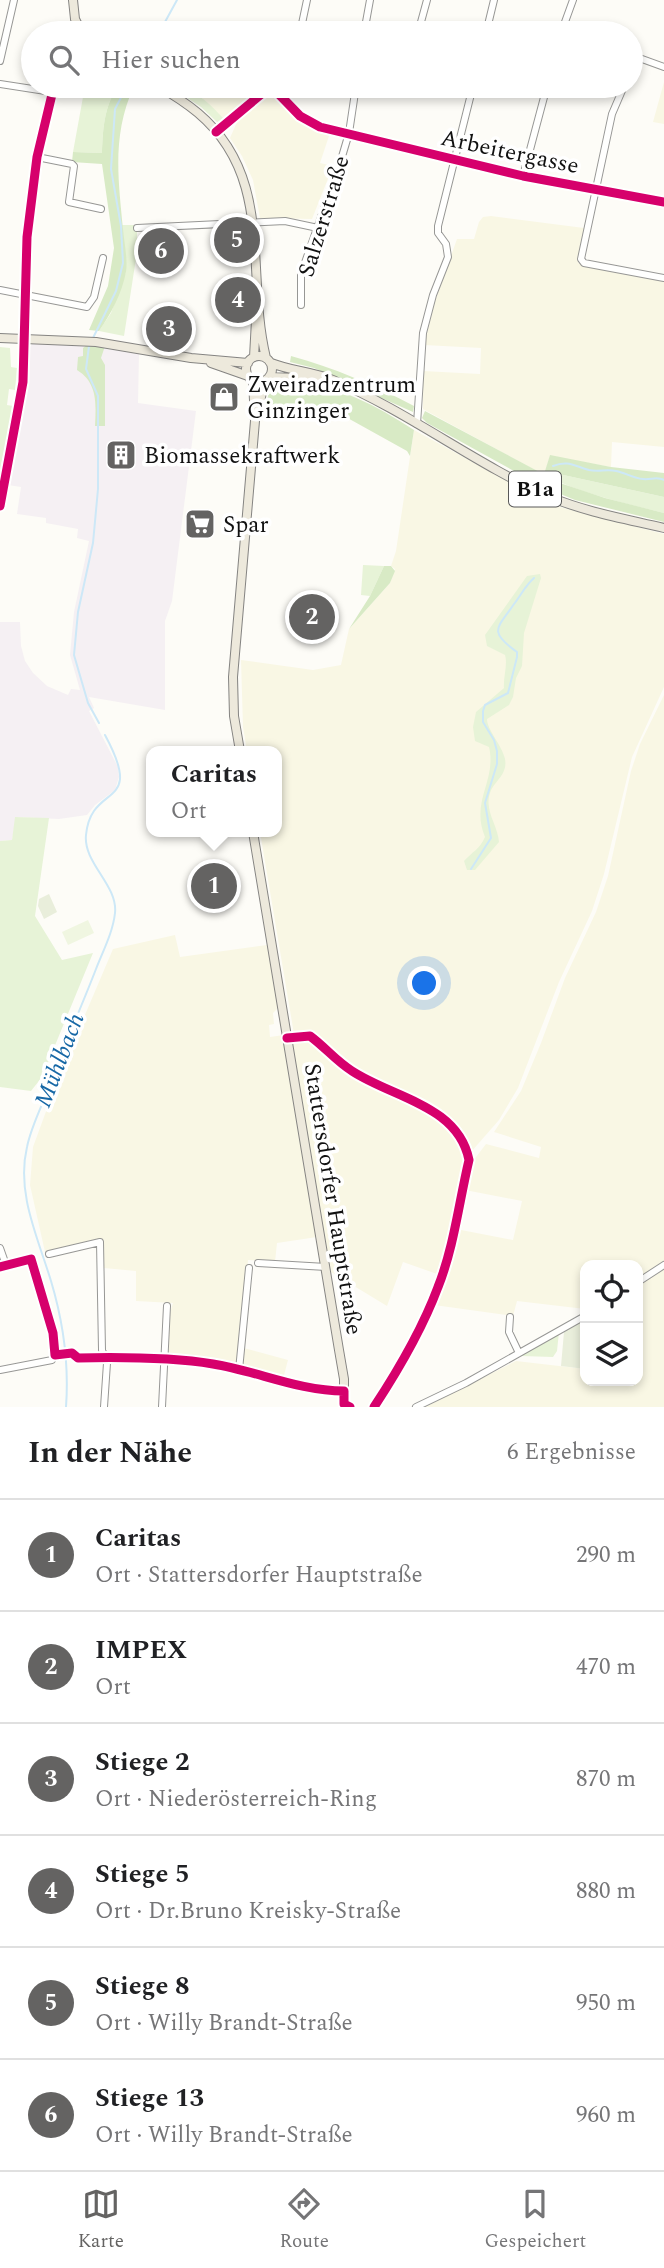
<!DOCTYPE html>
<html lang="de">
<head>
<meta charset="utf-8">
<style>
  body { margin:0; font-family:Spectral,serif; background:#f6f6f6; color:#202124 }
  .controls { position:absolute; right:21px; bottom:21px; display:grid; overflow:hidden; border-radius:14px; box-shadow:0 4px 10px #0003 }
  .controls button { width:63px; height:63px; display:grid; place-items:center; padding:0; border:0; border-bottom:2px solid #e0e0e0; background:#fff; color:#202124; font:35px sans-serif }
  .you { position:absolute; left:425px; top:984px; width:24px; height:24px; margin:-18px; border:5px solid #fff; border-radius:50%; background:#1a73e8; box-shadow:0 0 0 10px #1a73e833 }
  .badge { display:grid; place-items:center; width:46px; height:46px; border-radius:50%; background:#646362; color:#fff; font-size:23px; font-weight:700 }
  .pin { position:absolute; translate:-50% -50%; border:4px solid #fff; box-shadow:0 2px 7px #0006 }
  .popup { position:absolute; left:146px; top:746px; width:136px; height:91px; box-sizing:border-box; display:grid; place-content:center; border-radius:14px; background:#fff; filter:drop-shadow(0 2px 5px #0005); font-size:23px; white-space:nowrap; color:#757577 }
  .popup b { font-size:26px; color:#202124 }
  .popup::after { content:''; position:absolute; left:50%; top:100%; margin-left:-14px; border:14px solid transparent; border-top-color:#fff }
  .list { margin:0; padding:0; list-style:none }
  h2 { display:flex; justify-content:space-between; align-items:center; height:91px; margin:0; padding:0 28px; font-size:30px }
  h2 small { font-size:23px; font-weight:400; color:#757577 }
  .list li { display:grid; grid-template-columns:46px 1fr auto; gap:21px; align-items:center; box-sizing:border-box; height:112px; padding:0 28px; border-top:2px solid #e0e0e0 }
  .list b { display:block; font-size:26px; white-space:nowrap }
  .list p { margin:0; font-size:23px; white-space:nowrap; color:#757577 }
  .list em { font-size:23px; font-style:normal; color:#757577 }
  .icon { flex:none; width:38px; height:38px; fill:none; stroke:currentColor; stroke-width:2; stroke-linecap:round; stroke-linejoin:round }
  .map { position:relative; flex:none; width:664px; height:1407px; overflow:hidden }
  .search { position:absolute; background:#fff; box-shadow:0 4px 10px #0003; left:21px; right:21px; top:21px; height:77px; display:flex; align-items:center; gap:18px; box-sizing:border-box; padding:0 24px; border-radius:38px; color:#757577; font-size:26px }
  .sheet { height:763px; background:#fff }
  nav { display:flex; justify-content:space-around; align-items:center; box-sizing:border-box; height:98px; border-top:2px solid #e0e0e0; background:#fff; font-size:19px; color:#757577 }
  nav a { display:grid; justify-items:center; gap:4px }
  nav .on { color:#646362 }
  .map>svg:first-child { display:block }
  .industrial { fill:#f5f0f3 }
  .farmland { fill:#f9f7e4 }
  .green { fill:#e7f3d7 }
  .forest { fill:#d8eac5 }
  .cemetery { fill:#e9eedb }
  .pitch { fill:#f0f6e1 }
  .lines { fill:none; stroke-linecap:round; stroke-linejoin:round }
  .stream { stroke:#cde8f7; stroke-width:2 }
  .minor-casing { stroke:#979795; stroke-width:8 }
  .major-casing { stroke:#858482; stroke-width:10 }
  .minor { stroke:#fffffe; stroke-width:6 }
  .major { stroke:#ede9dc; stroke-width:8 }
  .cycleway-casing { stroke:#fff; stroke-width:13 }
  .cycleway { stroke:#d6006c; stroke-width:9 }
  .labels { text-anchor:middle; stroke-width:7; stroke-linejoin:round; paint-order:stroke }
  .shield { fill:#fff; stroke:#585858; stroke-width:2 }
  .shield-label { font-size:21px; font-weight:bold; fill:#111 }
  .street-label { font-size:23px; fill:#111; stroke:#fff }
  .poi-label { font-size:23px; fill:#111; stroke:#fff; text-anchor:start }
  .water-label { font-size:24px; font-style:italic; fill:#1768a6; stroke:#fff }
</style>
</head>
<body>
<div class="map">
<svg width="664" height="1407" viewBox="0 0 664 1407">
  <rect width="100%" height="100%" fill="#fdfcf7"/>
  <path class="industrial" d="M 32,344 L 87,346 L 139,354 L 138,403 L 196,411 L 172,601 L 165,621 L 165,710 L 89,697 L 94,708 L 89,711 L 118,767 L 119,777 L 115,790 L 95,805 L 87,815 L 59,819 L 16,817 L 12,840 L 0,841 L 0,622 L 20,622 L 21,646 L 25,661 L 33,673 L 47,686 L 68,695 L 71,689 L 80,690 L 70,655 L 74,612 L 89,541 L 77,538 L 78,529 L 46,523 L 46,518 L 17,514 L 21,487 L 8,485 L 22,406 L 28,350 Z"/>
  <path class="farmland" d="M 248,28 L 246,33 L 171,33 L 173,30 Z
    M 664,82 L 664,124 L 653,122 Z
    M 183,86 L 264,86 L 225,120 L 199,95 Z
    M 271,90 L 300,123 L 330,133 L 320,163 L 333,166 L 312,219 L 260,218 L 253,180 L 242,156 L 230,138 L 238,120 Z
    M 491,216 L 584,228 L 578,263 L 664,280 L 664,447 L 612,442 L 611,467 L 550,456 L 544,475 L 423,409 L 423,371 L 480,374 L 481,348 L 424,345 L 434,304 L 457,239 L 474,239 L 479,222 L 483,217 Z
    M 414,430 L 511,483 L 560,507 L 664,534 L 664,687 L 632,757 L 604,874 L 592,911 L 559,982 L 518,1088 L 499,1120 L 471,1152 L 464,1137 L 452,1122 L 355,1071 L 310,1033 L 294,1034 L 260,832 L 277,832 L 277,751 L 247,751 L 243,727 L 241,660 L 313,670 L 341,665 L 349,629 L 390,583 L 395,569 L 391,566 L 396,551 Z
    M 664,695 L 664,1407 L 425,1407 L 516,1361 L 585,1369 L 585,1381 L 638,1381 L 638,1265 L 585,1265 L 585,1309 L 517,1301 L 513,1316 L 434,1305 L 456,1229 L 513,1240 L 522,1201 L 465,1190 L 470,1165 L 486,1144 L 539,1158 L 541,1147 L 494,1132 L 521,1091 L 541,1043 L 565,978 L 596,912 L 608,876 L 631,771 L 640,744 Z
    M 175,935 L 180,957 L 267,945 L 279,1007 L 273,1013 L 274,1024 L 269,1025 L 270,1037 L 284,1035 L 317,1237 L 277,1243 L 275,1262 L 248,1260 L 240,1347 L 288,1360 L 283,1379 L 168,1357 L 169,1316 L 173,1303 L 136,1301 L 136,1271 L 104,1268 L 103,1240 L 45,1252 L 30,1185 L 33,1147 L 59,1076 L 113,949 Z
    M 308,1038 L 334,1060 L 440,1119 L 457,1134 L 465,1155 L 440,1275 L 403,1262 L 387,1306 L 331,1272 L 292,1045 L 295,1039 Z"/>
  <path class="green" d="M 58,86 L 118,86 C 104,107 103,128 102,153 L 73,152 L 83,97 L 70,93 L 71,90 Z
    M 169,86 C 193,86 209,103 225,120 L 217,122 L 201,107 Z
    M 122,225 L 137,225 L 137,252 L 124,336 L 99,331 L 111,313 L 126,272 Z
    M 0,347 L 10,348 L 11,367 L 17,368 L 15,390 L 9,389 L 7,405 L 13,406 L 0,471 Z
    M 545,471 L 664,497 L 664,513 C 624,503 582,494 544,475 Z
    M 363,565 L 384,566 L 370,596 L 361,595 Z
    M 540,574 L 541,578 L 524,633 L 522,666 L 516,678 L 513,697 L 509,705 L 487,719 C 487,730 502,745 505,759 C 508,775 494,781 490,793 C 484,811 498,825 499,842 L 475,870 L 467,870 L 464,861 C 472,852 480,849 485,837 C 470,801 497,781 489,747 L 475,741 L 473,727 L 476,712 L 504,688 C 503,677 508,665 505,655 L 487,646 L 485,635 L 527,576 Z
    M 15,817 L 49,818 L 35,916 L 62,960 L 93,953 L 42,1077 L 31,1091 L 0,1087 L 0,841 L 12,840 Z
    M 559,1332 L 557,1351 L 553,1357 L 521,1356 L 520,1355 Z"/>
  <path class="forest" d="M 118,86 L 134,86 C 112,135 118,177 123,229 C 124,242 128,259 126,272 C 122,293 111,314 99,331 L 89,330 L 108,286 L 114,248 L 102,164 L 72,162 L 73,152 L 102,153 C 103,128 104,107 118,86 Z
    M 87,345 L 105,346 L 101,358 L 105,365 L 105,426 L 95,426 C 96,404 98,383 77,370 L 78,357 L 83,356 L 83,348 Z
    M 291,356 C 335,368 374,385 414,406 L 413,412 L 314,368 L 290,362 Z
    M 294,380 C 342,388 374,404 414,430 L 410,456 L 407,451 L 335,411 L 266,406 L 269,391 L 274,385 Z
    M 425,411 L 560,483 L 605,498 L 664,513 L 664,522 L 575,500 L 541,486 L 427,423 L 422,418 Z
    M 550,455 L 611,467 L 664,473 L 664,497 L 545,471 Z
    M 384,566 L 391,566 L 395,571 L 390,583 L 349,629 L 370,596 Z"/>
  <path class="cemetery" d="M 49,894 L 57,912 L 44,919 L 38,906 L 39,899 Z
    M 583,1321 L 585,1321 L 585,1369 L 561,1366 L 564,1332 Z"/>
  <path class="pitch" d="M 88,920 L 94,933 L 68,945 L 62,932 Z"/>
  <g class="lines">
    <path class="stream" d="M 159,33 L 177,0
      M 93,338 L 116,291 L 123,263 L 121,226 L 111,169 L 115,109 L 127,86
      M 89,346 L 86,369 L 98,396 L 98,489 L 93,543 L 78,612 L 74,655 L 88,703 L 99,723
      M 553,466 C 568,460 574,466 589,470 C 598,472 607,469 616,471 C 626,473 633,478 643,479 C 651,480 657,476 664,480
      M 471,869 L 491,838 L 485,803 L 497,764 L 497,751 L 494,740 L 483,722 L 483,711 L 485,705 L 508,693 L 517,657 L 517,652 C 487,631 498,628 514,604 C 521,595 525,586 534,578
      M 66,1407 C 69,1366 63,1321 51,1281 C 38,1238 16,1193 27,1147 C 30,1132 37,1116 43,1102 C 59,1057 79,1013 96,969 C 103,951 113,932 115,913 C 118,885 83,863 86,835 C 91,781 146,811 105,735"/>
    <g class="minor-casing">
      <path id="minor" d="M 300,33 L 307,0
        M 364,33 L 370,0
        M 418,33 L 427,0
        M 486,33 L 494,0
        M 561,33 L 573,0
        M 631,55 L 664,67
        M 0,61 L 14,0
        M 631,72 L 637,57
        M 0,84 L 52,92
        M 624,86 L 612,114 L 581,259 L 584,263 L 664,278
        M 216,132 L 271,86 L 300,116 L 320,127 L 523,176 L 664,202
        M 37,157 L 72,164 L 74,166 L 69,202 L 101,209
        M 523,176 L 547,86
        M 137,228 L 285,221 L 318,228
        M 0,290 L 87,307 L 94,297 L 103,258
        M 301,305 L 301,274 L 341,160 L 349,133 L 356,86
        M 417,424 L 423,333 L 433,295 L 448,257 L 446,244 L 438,233 L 438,226 L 473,86
        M 0,506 L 23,382 L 27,237 L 37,157 L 54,86
        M 287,1038 L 310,1036 C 325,1047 336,1061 352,1071 C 393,1098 458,1105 469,1160 C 459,1202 454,1247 438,1287 C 422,1330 399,1369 374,1407
        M 0,1248 L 6,1265
        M 49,1254 L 100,1242 L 102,1350 L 107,1363 L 104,1407
        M 258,1263 L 326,1267
        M 0,1267 L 31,1259 L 53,1333 L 55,1355 L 52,1360 L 0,1370
        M 638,1282 L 664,1265
        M 510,1317 L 509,1332 L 519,1353
        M 78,1358 C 122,1357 169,1357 213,1364 C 257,1371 299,1391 344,1391
        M 239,1370 L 249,1268
        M 162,1407 L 167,1306
        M 416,1407 L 466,1383 L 585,1316"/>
    </g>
    <g class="major-casing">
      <path id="major" d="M 73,0 L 75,19 L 82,33
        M 158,86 C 172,94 186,103 198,113 C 275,178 245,271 266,358
        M 0,338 L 96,342 L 191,358 L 248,363
        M246 369a13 13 0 1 1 26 0a13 13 0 1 1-26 0Z
        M 254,357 L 256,320
        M 211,363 L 248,376
        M 271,363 C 291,371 312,371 333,380 C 409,412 475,464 550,497 C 586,512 626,519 664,528
        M 269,377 L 298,378 L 335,386
        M 259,408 L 264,381
        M 240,751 L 234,716 L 233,677 L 255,421 L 253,380
        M 253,832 L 339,1350 L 344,1379 L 344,1407"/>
    </g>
    <use href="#minor" class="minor"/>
    <use href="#major" class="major"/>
    <g class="cycleway-casing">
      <path id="cycleway" d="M 216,132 L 271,86 L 300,116 L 320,127 L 523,176 L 664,202
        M 0,506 L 23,382 L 27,237 L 37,157 L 54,86
        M 287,1038 L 310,1036 C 325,1047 336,1061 352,1071 C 393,1098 458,1105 469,1160 C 459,1202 454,1247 438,1287 C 422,1330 399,1369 374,1407
        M 0,1267 L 31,1259 L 53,1333 L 55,1355 L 72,1353 L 78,1358 C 122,1357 169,1357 213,1364 C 257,1371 299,1391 344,1391 L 344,1404 L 350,1407"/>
    </g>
    <use href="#cycleway" class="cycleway"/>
  </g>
  <defs>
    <g id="shop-square" transform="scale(1.575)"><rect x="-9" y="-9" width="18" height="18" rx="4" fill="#646362" stroke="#fff"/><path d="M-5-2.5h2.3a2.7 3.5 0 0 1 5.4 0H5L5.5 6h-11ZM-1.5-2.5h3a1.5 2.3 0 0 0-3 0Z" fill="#fff"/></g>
    <g id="building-square" transform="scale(1.575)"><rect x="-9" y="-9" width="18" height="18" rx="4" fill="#646362" stroke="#fff"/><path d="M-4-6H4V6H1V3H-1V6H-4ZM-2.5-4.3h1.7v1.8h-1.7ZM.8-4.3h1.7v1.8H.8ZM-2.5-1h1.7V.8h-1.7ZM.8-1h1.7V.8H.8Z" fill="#fff"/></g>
    <g id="supermarket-square" transform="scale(1.575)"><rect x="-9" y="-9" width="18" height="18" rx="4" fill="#646362" stroke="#fff"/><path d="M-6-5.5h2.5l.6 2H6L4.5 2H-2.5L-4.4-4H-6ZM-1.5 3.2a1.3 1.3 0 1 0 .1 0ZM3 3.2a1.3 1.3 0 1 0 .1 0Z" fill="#fff"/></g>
  </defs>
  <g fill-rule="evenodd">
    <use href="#shop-square" x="224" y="397"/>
    <use href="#building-square" x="121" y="455"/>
    <use href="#supermarket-square" x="200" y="524"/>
  </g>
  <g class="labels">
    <rect class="shield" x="509" y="471.5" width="52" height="35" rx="5"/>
    <g class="shield-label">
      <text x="535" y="496">B1a</text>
    </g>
    <g class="street-label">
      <text transform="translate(510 151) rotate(12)" y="8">Arbeitergasse</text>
      <text transform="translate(323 216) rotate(-73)" y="8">Salzerstraße</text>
      <text transform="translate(334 1199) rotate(81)" y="8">Stattersdorfer Hauptstraße</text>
    </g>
    <g class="poi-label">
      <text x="247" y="392">Zweiradzentrum<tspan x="247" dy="26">Ginzinger</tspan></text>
      <text x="144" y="463">Biomassekraftwerk</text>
      <text x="223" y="532">Spar</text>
    </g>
    <g class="water-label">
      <text transform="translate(59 1060) rotate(-69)" y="8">Mühlbach</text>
    </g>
  </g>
</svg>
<div class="controls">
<button><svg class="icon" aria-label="locate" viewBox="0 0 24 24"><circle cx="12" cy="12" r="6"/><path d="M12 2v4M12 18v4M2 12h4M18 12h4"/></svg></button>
<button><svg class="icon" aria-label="layers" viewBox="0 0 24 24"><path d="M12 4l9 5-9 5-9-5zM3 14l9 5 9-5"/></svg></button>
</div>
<div class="you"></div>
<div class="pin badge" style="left:214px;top:886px">1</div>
<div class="popup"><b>Caritas</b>Ort</div>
<div class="pin badge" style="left:312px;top:617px">2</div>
<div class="pin badge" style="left:169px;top:329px">3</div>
<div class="pin badge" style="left:238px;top:300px">4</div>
<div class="pin badge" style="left:237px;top:240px">5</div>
<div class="pin badge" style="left:161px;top:251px">6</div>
<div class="search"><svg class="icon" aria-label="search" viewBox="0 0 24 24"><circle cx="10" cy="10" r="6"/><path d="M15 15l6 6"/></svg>Hier suchen</div>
</div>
<section class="sheet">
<h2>In der Nähe<small>6 Ergebnisse</small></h2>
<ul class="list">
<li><span class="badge">1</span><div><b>Caritas</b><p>Ort · Stattersdorfer Hauptstraße</p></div><em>290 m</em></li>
<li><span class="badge">2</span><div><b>IMPEX</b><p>Ort</p></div><em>470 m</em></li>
<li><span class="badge">3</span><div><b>Stiege 2</b><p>Ort · Niederösterreich-Ring</p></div><em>870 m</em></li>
<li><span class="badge">4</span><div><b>Stiege 5</b><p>Ort · Dr.Bruno Kreisky-Straße</p></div><em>880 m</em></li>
<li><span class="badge">5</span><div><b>Stiege 8</b><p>Ort · Willy Brandt-Straße</p></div><em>950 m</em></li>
<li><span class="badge">6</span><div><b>Stiege 13</b><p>Ort · Willy Brandt-Straße</p></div><em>960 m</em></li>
</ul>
</section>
<nav>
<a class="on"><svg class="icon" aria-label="map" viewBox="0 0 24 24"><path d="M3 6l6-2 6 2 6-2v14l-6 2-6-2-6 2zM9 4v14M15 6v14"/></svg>Karte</a>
<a><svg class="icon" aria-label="directions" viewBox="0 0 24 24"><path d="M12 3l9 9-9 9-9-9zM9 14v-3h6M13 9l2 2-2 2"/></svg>Route</a>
<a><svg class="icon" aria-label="saved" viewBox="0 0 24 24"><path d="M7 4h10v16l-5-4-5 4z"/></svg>Gespeichert</a>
</nav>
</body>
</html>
